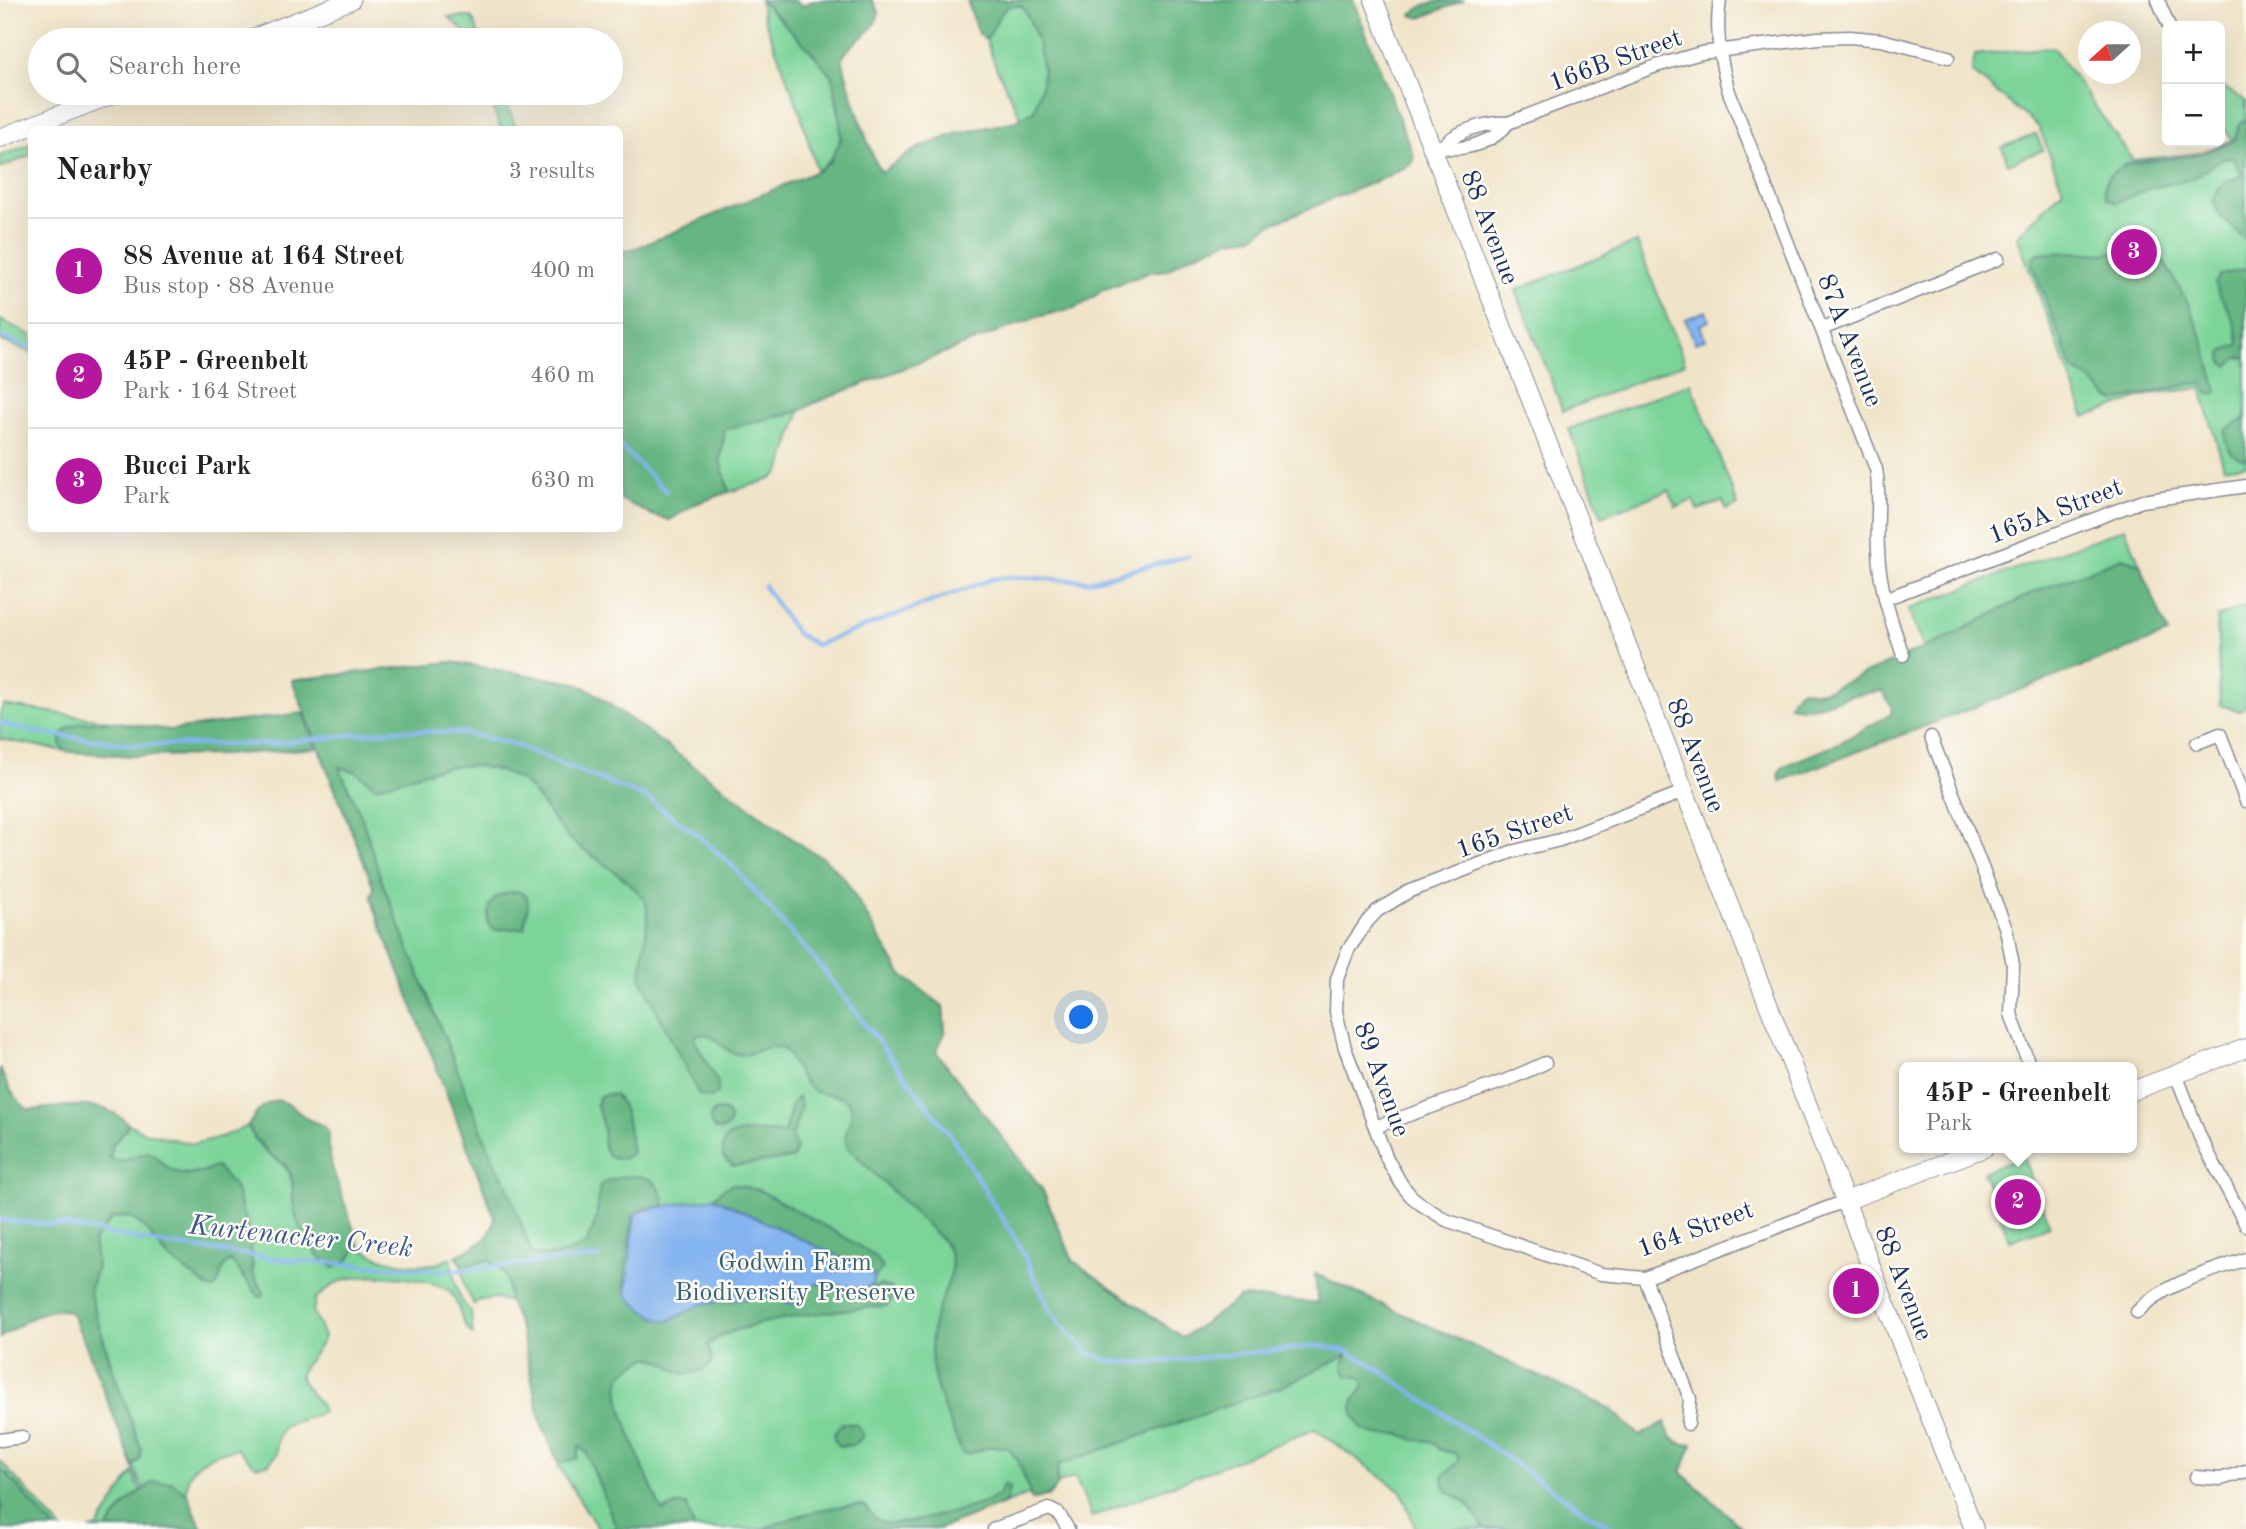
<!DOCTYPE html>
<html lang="en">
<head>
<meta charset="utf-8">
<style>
  body { margin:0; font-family:"Old Standard TT",serif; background:#f6f6f6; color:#222 }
  .controls { position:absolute; right:21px; top:21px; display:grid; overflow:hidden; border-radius:10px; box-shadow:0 7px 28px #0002 }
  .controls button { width:63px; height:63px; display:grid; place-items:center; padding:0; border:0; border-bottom:2px solid #e0e0e0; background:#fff; color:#222; font:35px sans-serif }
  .compass { position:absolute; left:2078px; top:21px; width:63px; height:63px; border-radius:50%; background:#fff; box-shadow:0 7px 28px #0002; rotate:249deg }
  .you { position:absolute; left:1082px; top:1018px; width:24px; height:24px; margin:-18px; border:5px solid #fff; border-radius:50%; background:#1a73e8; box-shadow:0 0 0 10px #1a73e833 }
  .badge { display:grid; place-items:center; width:46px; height:46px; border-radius:50%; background:#b5179e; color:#fff; font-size:23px; font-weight:700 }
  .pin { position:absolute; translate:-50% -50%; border:4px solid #fff; box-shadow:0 2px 7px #0006 }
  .popup { position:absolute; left:1899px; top:1062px; width:238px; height:91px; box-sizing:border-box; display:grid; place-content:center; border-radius:10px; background:#fff; filter:drop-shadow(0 2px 5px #0005); font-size:23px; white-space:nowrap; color:#767676 }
  .popup b { font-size:26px; color:#222 }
  .popup::after { content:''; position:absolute; left:50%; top:100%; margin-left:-14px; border:14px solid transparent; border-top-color:#fff }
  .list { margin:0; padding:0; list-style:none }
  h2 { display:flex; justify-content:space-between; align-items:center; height:91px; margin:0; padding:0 28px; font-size:30px }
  h2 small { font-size:23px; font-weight:400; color:#767676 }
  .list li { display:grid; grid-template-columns:46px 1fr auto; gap:21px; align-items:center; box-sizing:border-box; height:105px; padding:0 28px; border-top:2px solid #e0e0e0 }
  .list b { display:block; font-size:26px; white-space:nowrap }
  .list p { margin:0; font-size:23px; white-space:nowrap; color:#767676 }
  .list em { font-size:23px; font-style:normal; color:#767676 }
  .icon { flex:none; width:38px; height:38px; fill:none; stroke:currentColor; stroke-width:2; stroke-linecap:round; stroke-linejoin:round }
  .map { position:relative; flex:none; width:2246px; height:1529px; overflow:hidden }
  .search { position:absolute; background:#fff; box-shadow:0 7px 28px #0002; left:28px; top:28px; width:595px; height:77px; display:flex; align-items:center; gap:18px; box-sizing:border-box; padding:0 24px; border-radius:38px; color:#767676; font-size:26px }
  .panel { position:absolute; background:#fff; box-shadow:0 7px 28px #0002; left:28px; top:126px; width:595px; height:406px; border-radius:10px }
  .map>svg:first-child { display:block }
  .green { fill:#7cd499; stroke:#4c827c; stroke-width:2 }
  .forest { fill:#65b681; stroke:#407270; stroke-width:2 }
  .water { fill:#83b4ef; stroke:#4f72a6; stroke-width:2 }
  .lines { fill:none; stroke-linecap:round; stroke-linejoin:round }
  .stream { stroke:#83b4ef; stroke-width:4.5 }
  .street-casing { stroke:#868a93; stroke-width:15 }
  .secondary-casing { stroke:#868a93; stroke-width:20 }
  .street { stroke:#fff; stroke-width:12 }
  .secondary { stroke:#fff; stroke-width:18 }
  .labels { text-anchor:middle; stroke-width:5; stroke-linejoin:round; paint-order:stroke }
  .street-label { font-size:26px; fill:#1b2f5e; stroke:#fdfcf7 }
  .park-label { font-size:26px; fill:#386170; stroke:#fdfcf7 }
  .water-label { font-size:28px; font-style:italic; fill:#3a578a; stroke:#fdfcf7 }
</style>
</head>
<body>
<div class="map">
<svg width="2246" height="1529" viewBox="0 0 2246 1529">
  <rect width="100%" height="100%" fill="#fdfcf7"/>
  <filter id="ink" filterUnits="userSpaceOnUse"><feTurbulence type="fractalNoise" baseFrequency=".0143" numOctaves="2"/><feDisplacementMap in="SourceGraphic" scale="14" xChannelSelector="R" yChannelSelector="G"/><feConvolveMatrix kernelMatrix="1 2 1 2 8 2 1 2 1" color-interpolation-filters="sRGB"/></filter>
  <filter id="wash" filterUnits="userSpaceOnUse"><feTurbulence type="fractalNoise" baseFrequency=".00686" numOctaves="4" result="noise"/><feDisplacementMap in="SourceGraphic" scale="28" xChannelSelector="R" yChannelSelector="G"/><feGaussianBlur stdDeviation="1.57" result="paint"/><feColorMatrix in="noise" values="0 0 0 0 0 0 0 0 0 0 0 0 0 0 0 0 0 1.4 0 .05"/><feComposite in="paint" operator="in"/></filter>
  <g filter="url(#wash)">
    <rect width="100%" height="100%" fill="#f0e4c8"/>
    <path class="green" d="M 760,0 C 777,18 823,57 832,77 C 835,84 835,95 837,104 C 843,134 844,152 817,171 L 800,112 L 763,16 Z
      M 1008,6 L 1022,6 C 1034,24 1045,61 1042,83 C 1040,93 1036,102 1034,111 L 1021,118 L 997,69 L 986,40 C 994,29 996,16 1008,6 Z
      M 448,17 L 472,17 L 481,40 L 467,40 L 462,29 Z
      M 2053,47 L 2133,160 L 2200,153 L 2232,140 L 2220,122 L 2220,85 L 2246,101 L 2246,465 L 2224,468 L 2201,388 L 2151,394 L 2085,417 L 2017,236 L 2063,190 L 2039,127 L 1972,72 L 1975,55 Z
      M 487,93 L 502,93 L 517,129 L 501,129 Z
      M 2036,134 L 2043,150 L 2008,164 L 2002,147 Z
      M 31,144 L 31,155 L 0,168 L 0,156 Z
      M 1637,242 L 1685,363 L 1563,411 L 1516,290 Z
      M 0,320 L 31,335 L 31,353 L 0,340 Z
      M 1691,383 L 1738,505 L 1726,510 L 1723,501 L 1698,510 L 1694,500 L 1676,507 L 1669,490 L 1602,516 L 1569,429 Z
      M 800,411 L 780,472 L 771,479 L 729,492 L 720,460 L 725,429 Z
      M 2125,528 L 2140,564 L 2122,558 L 1924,648 L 1908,609 Z
      M 2246,606 L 2246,705 L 2240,711 L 2220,705 L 2217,617 Z
      M 451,662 L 575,683 L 824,887 L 845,879 L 889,988 L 943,1006 L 945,1032 L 936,1052 L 1042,1189 L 1073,1261 L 1183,1338 L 1241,1297 L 1318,1303 L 1315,1274 L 1611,1409 L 1640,1436 L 1665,1422 C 1668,1438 1677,1446 1693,1444 L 1681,1472 L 1743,1529 L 1416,1529 L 1401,1491 L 1315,1429 L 1092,1517 L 1075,1477 L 938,1529 L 627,1529 L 292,680 Z
      M 3,705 L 110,721 L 80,723 L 60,744 L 65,751 L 0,739 L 0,713 Z
      M 127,1123 L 144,1132 L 193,1144 L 221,1137 L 248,1126 C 251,1133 255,1140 260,1145 C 281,1169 294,1161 293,1200 L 349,1259 L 359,1245 C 373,1261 412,1267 434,1264 C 439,1264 445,1260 450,1258 C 454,1274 457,1302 471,1311 L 473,1335 C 459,1324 461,1299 446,1289 C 426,1277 365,1273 343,1280 C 333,1283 325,1292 316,1298 L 313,1312 L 324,1336 C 319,1353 307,1357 300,1375 C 305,1391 318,1397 323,1411 C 301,1426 274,1414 277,1454 L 268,1464 L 256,1466 L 237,1449 C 212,1453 184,1463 187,1493 L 154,1482 L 143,1489 L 133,1466 L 140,1459 L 89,1291 L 97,1268 L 93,1241 L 112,1218 L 130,1217 L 144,1227 L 169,1258 L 209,1288 L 218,1284 L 222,1267 L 228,1261 L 238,1266 L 243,1278 L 264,1293 L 253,1274 L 250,1237 L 235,1187 L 211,1168 C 191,1179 167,1174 154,1155 L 119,1162 L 110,1158 L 112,1145 L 127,1128 Z
      M 2023,1157 L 2050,1226 L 2010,1241 L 1983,1172 Z
      M 489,1260 C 508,1275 508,1278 509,1302 L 493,1298 L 477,1301 L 474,1305 L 465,1287 L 461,1264 L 467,1265 Z
      M 580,1445 L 587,1454 L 617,1529 L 598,1529 L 559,1467 L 557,1460 L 563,1463 L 576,1458 Z
      M 0,1461 L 62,1529 L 0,1529 Z
      M 133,1472 L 156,1529 L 90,1529 L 98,1527 Z"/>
    <path class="forest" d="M 761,0 L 795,0 L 802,6 L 814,0 L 872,0 L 879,13 C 873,36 855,36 842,58 C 849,89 859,118 870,148 C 874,158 875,164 882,172 L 916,149 L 955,134 L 1016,121 L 1034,111 C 1036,102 1040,92 1042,83 C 1045,62 1034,24 1022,6 L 1008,6 C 996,16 994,29 986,40 L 979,34 L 967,0 L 1353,0 L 1414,157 L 1411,164 L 1386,177 L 1271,224 L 1253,237 L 1229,240 L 1188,257 L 1167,270 L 1150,272 L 1103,290 L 1085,303 L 1074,308 L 1037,317 L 814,403 L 800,411 L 725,429 L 720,460 L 729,492 L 695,504 L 670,520 L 652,515 L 620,499 L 620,252 L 636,248 L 817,171 L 830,162 L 841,139 L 839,111 L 832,76 L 809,49 Z
      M 1464,0 L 1421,18 L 1411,15 C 1424,0 1446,0 1464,0 Z
      M 2246,119 L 2246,240 L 2219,215 L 2213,200 C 2218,188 2223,179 2236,179 L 2242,174 L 2233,157 L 2222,159 L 2192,179 L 2148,189 L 2116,203 L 2106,197 C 2100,178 2115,169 2131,163 C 2167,159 2202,157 2234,140 L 2240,123 Z
      M 2134,249 L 2159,253 L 2190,307 L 2203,340 L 2217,391 L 2213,395 L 2208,393 L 2203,384 L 2194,383 L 2115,401 L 2107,397 L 2090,379 L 2073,370 L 2033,267 L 2032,259 L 2037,254 L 2072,252 L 2102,254 Z
      M 2244,269 L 2246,270 L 2246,358 L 2239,357 L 2228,366 L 2224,364 C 2217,349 2230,349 2239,344 C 2238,320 2222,304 2215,283 L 2220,275 Z
      M 2246,418 L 2246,460 C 2231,457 2224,445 2225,430 Z
      M 2122,558 L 2140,564 L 2168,634 L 1780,781 L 1779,772 L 1784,766 L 1837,744 L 1891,714 L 1892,707 L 1882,691 C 1872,692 1863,693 1854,695 C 1831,700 1813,712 1789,705 L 1792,697 L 1800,689 L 1817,692 L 1829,689 L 1951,636 L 2034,592 Z
      M 451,662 L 575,683 L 592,691 L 805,848 L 824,858 L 845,879 L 901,974 L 943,1006 L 945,1032 L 936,1052 L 1042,1189 L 1073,1261 L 1183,1338 L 1241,1297 L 1318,1303 L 1315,1274 L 1611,1409 L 1640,1436 L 1665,1422 C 1668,1438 1677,1446 1693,1444 L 1681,1472 L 1743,1529 L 1484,1529 C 1479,1520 1472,1507 1463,1500 C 1450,1492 1444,1496 1443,1476 L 1458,1462 L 1458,1456 L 1454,1453 L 1441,1450 L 1431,1441 L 1415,1440 L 1400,1434 L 1376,1435 L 1362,1429 L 1353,1414 L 1353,1406 L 1354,1399 L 1364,1387 L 1364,1381 L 1359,1377 L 1348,1376 C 1341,1368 1343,1364 1347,1355 L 1283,1386 L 1058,1465 L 1057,1487 L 1049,1495 L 1032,1500 L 1018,1460 L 1007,1447 L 990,1447 L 969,1454 L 962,1453 C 945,1409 923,1373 934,1322 C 940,1294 964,1267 943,1241 L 847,1147 C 841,1131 857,1116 850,1105 C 842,1090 823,1099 811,1089 C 800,1080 793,1063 786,1051 C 768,1039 754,1058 736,1054 C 721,1050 715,1030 696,1035 L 694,1039 L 718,1083 L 718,1093 L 711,1098 L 699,1095 L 641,979 C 641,963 651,916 646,904 C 638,884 596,859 577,845 C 556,830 545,802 525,784 C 518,778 505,773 496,770 C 451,757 419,776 376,787 L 355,771 L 339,767 L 362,818 L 381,879 L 496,1166 L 505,1180 L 532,1254 L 553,1256 L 586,1245 L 596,1220 L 600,1185 C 613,1177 640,1171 654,1182 C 662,1189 663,1198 665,1207 C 654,1208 638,1206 633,1218 C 631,1234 623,1274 625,1287 C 628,1305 652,1315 668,1321 L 701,1304 L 765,1296 L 777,1297 L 815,1284 L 828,1283 L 865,1289 L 879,1285 L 892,1288 L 892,1299 L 886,1306 C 848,1309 733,1320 708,1345 L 712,1358 L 711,1365 C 676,1387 677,1362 652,1358 C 644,1357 639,1362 633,1366 C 626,1371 621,1374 619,1382 C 614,1406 649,1480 659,1505 L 663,1511 L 677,1505 L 687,1505 L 694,1529 L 617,1529 L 587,1454 L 580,1446 L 577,1458 L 563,1463 L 557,1460 L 541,1422 L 521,1330 L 509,1302 L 508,1282 L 504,1272 L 489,1260 L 467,1265 L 461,1264 L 456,1256 C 475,1246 491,1242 495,1218 L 375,910 L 371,895 L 374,888 L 292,680 Z
      M 303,713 L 316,748 L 224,755 L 135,756 L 70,752 L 65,751 L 60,744 L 61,736 L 68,728 L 80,723 L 110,721 L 170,730 Z
      M 518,891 L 527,896 L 528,906 L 524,928 L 494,930 L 488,924 C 487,900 494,894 518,891 Z
      M 0,1067 C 6,1085 13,1097 28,1110 C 62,1108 101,1096 127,1123 L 127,1128 L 112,1145 L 110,1158 C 121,1165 135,1154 148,1152 C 166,1162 168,1177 195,1174 C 203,1173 209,1168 217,1167 L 235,1187 L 250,1237 L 253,1274 L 264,1293 L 263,1297 L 260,1297 C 249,1287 238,1264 229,1261 C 218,1270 223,1280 214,1289 L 209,1288 L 169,1258 L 144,1227 L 130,1217 L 112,1218 L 93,1241 L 97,1268 L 89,1291 L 110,1362 L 141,1448 L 140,1459 L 133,1466 L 83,1338 L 70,1312 C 46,1303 19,1325 0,1338 Z
      M 607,1094 L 615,1095 C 628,1107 629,1135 632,1153 L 623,1159 L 608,1156 C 600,1142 605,1139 603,1127 C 601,1115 595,1110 598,1098 Z
      M 798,1097 L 801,1106 L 792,1137 L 796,1148 L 793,1158 L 733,1166 L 723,1157 C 723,1152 722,1145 725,1140 C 731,1129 772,1132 784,1133 L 793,1102 Z
      M 279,1100 L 290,1105 L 307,1119 L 324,1126 L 329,1133 L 329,1150 L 332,1167 L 359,1245 L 349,1259 L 334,1268 C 311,1253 295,1229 293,1201 C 292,1189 295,1179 288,1169 C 285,1163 277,1159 271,1155 C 261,1146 254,1138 248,1126 C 256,1112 263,1103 279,1100 Z
      M710 1120a10 10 0 1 1 20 0a10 10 0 1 1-20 0Z
      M 733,1184 L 759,1190 L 843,1236 L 876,1257 L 883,1268 L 875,1277 L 863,1268 L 714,1198 L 723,1189 Z
      M 842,1423 L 857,1425 L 863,1434 C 859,1446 849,1446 838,1446 L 834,1440 L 834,1434 Z
      M 1,1471 L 6,1473 L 55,1529 L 1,1529 Z
      M 154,1482 L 171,1482 L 187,1493 L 202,1529 L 107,1529 C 123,1506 130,1497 154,1482 Z
      M 1004,1484 L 1009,1488 L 1006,1503 L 938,1529 L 761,1529 C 798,1516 823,1505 864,1505 C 869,1513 875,1520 884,1523 C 898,1527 990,1506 999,1494 C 1001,1491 1002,1487 1004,1484 Z"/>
    <path class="water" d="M 1706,311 L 1709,321 L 1700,325 L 1705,339 L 1695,343 L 1685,319 Z
      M 714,1198 L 863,1268 L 875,1277 L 871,1286 C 854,1293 834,1280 816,1284 C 808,1286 809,1291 805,1296 C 802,1299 795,1302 790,1304 L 777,1297 L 765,1296 L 702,1304 L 668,1321 C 657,1321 632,1303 626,1293 L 635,1214 C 642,1208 700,1201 714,1198 Z"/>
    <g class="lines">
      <path class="stream" d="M 0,336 L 32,349
        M 620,446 L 666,491
        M 764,586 L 796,633 L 816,645 L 992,579 L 1013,577 L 1089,581 L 1188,556
        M 0,723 L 39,733 L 132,745 L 269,744 L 397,730 L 464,733 L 512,744 L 647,798 L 690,829 L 729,862 L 822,968 L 954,1140 L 1019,1245 L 1049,1308 L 1060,1324 L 1089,1353 L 1112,1362 L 1146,1363 L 1322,1346 L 1346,1351 L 1368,1362 L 1584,1511 L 1615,1529
        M 0,1220 L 68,1226 L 163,1244 L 287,1260 L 449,1271 L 599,1257"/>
    </g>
  </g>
  <g filter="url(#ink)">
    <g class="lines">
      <g class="street-casing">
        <path id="street" d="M 1720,0 C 1715,31 1720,62 1729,92 L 1876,469 C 1881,496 1876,522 1878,550 C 1879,586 1891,621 1903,655
          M 2158,0 L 2169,26
          M 1443,147 C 1464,152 1496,141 1508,123
          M 1433,152 C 1441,148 1445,143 1452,138 C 1465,129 1492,121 1508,123 L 1656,66 L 1701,53 L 1818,38 L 1850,37 L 1881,40 L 1948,57
          M 1822,329 L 1998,259
          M 1885,599 L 2142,501 L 2246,486
          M 1931,737 L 2006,929 L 2013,965 L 2011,1014 L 2030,1067
          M 2197,743 L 2220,734 L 2246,801
          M 1683,792 L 1560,840 L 1511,852 L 1408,892 L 1377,911 L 1367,922 L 1348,950 L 1337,979 L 1336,1012 L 1345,1048 L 1387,1159 L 1402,1185 L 1411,1196 L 1422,1205 L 1446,1220 L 1601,1274 L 1645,1278 L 1845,1201
          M 2176,1074 L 2200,1137 L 2246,1225
          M 1375,1127 L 1507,1080 L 1545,1063
          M 1645,1278 L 1690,1399 L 1688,1424
          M 2137,1312 C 2167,1282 2207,1273 2246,1259
          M 0,1440 L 22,1437
          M 2196,1477 L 2221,1479 L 2246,1471
          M 994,1529 L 1049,1509 L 1059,1514 L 1068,1529"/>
      </g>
      <g class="secondary-casing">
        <path id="secondary" d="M 1374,0 L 1974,1529
          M 249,40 L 351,0
          M 0,138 L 116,93
          M 2132,1091 L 2246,1048
          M 1845,1201 L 1984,1148"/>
      </g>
      <use href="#street" class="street"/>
      <use href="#secondary" class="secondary"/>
    </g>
  </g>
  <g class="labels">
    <g class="street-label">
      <text transform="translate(1615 59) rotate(-20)" y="9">166B Street</text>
      <text transform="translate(1491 227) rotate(69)" y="9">88 Avenue</text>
      <text transform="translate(1851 340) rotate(69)" y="9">87A Avenue</text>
      <text transform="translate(2055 510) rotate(-21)" y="9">165A Street</text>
      <text transform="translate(1697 755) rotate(69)" y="9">88 Avenue</text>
      <text transform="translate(1514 830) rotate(-19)" y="9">165 Street</text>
      <text transform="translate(1383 1079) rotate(70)" y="9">89 Avenue</text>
      <text transform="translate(1695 1228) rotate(-20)" y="9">164 Street</text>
      <text transform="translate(1905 1283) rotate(69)" y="9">88 Avenue</text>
    </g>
    <g class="park-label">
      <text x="795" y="1270">Godwin Farm<tspan x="795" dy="30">Biodiversity Preserve</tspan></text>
    </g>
    <g class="water-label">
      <text transform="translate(301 1235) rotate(6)" y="10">Kurtenacker Creek</text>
    </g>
  </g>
</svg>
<div class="controls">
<button>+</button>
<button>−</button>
</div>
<svg class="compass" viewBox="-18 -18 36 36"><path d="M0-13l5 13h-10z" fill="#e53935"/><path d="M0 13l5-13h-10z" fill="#767676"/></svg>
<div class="you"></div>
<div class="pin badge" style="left:1856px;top:1291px">1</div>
<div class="pin badge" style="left:2018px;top:1202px">2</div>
<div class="popup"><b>45P - Greenbelt</b>Park</div>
<div class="pin badge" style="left:2134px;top:252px">3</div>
<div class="search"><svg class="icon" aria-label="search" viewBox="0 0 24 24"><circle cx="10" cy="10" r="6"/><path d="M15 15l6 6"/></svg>Search here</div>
<section class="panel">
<h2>Nearby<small>3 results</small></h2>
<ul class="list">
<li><span class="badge">1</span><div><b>88 Avenue at 164 Street</b><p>Bus stop · 88 Avenue</p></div><em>400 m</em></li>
<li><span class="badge">2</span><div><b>45P - Greenbelt</b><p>Park · 164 Street</p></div><em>460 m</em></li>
<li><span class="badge">3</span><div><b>Bucci Park</b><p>Park</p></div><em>630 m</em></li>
</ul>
</section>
</div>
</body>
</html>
